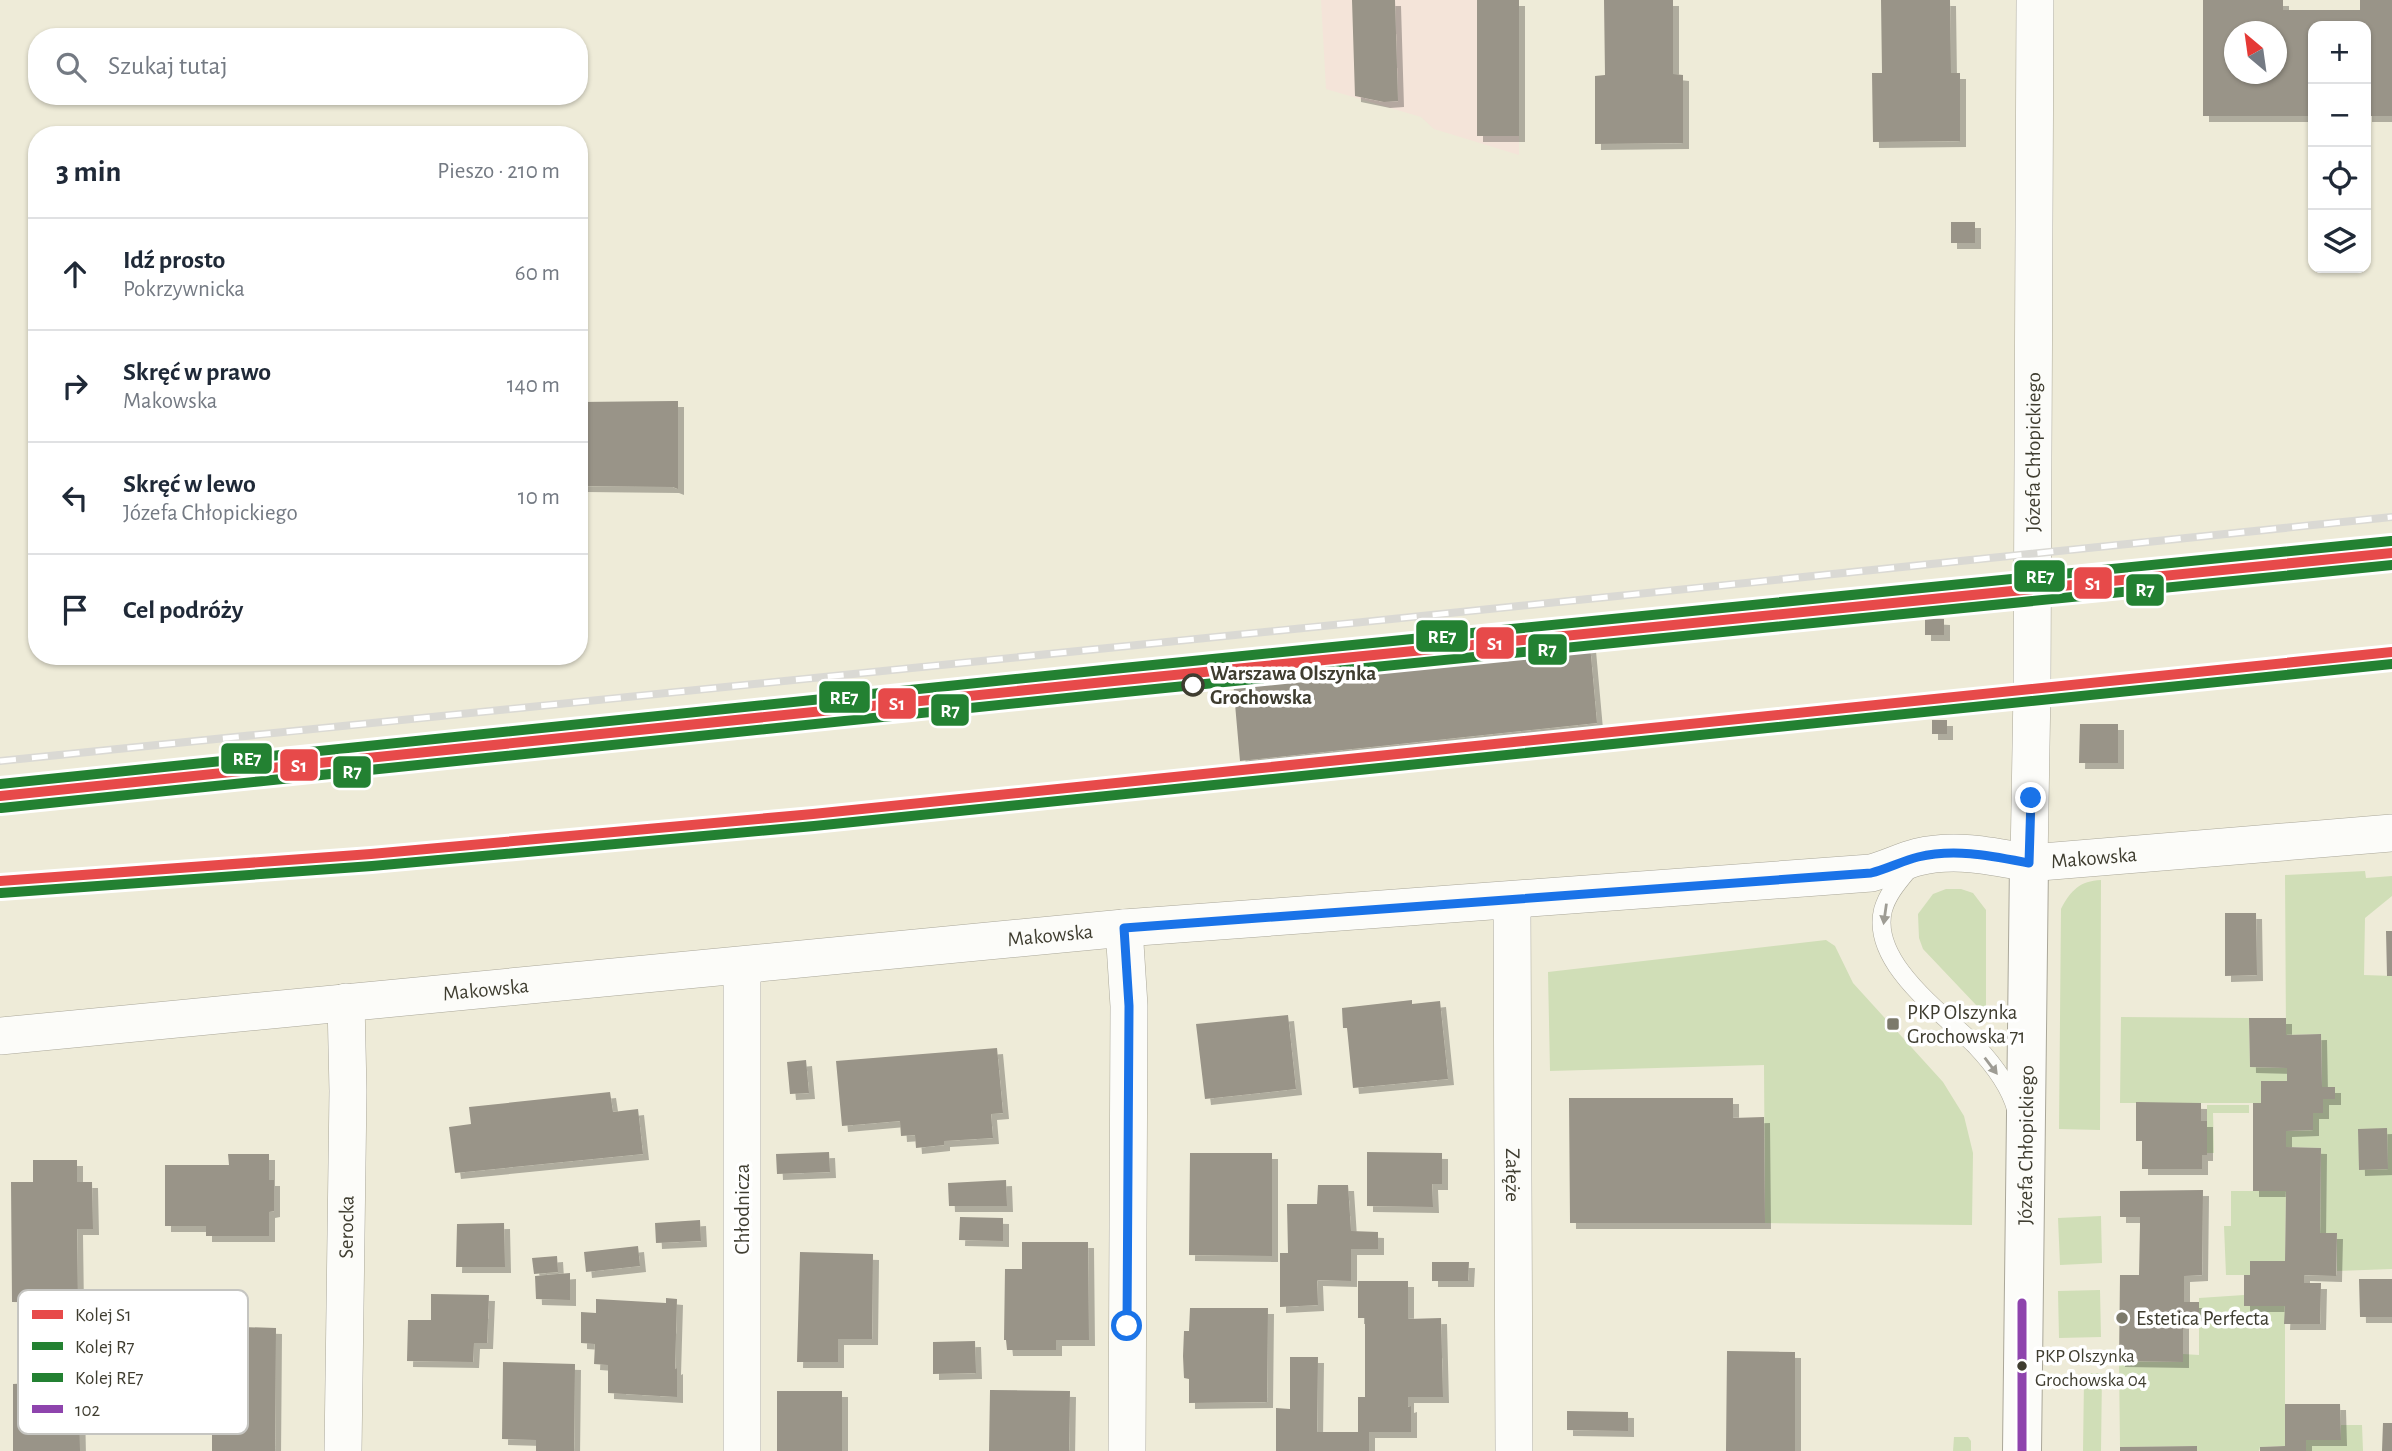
<!DOCTYPE html>
<html lang="pl">
<head>
<meta charset="utf-8">
<style>
  body { margin:0; font-family:"Alegreya Sans",sans-serif; background:#f6f6f7; color:#1f2937 }
  .controls { position:absolute; right:21px; top:21px; display:grid; overflow:hidden; border-radius:14px; box-shadow:0 2px 5px #0004 }
  .controls button { width:63px; height:63px; display:grid; place-items:center; padding:0; border:0; border-bottom:2px solid #e0e1e3; background:#fff; color:#1f2937; font:35px sans-serif }
  .compass { position:absolute; left:2224px; top:21px; width:63px; height:63px; border-radius:50%; background:#fff; box-shadow:0 2px 5px #0004; rotate:331deg }
  .stop { position:absolute; width:21px; height:21px; margin:-16px; border:5px solid #1a73e8; border-radius:50%; background:#fff }
  .stop.end { background:#1a73e8; border-color:#fff; box-shadow:0 2px 7px #0008 }
  .list { margin:0; padding:0; list-style:none }
  h2 { display:flex; justify-content:space-between; align-items:center; height:91px; margin:0; padding:0 28px; font-size:30px }
  h2 small { font-size:23px; font-weight:400; color:#747a83 }
  .list li { display:grid; grid-template-columns:46px 1fr auto; gap:21px; align-items:center; box-sizing:border-box; height:112px; padding:0 28px; border-top:2px solid #e0e1e3 }
  .list b { display:block; font-size:26px; white-space:nowrap }
  .list p { margin:0; font-size:23px; white-space:nowrap; color:#747a83 }
  .list em { font-size:23px; font-style:normal; color:#747a83 }
  .icon { flex:none; width:38px; height:38px; fill:none; stroke:currentColor; stroke-width:2; stroke-linecap:round; stroke-linejoin:round }
  .map { position:relative; flex:none; width:2392px; height:1451px; overflow:hidden }
  .search { position:absolute; background:#fff; box-shadow:0 2px 5px #0004; left:28px; top:28px; width:560px; height:77px; display:flex; align-items:center; gap:18px; box-sizing:border-box; padding:0 24px; border-radius:28px; color:#747a83; font-size:26px }
  .panel { position:absolute; background:#fff; box-shadow:0 2px 5px #0004; left:28px; top:126px; width:560px; height:539px; border-radius:28px }
  .map>svg:first-child { display:block }
  .industrial { fill:#f4e4d9 }
  .green { fill:#d0deb7 }
  .building { fill:#999488; fill-rule:evenodd; filter:url(#shadow) }
  .lines { fill:none; stroke-linecap:round; stroke-linejoin:round }
  .service-casing { stroke:#aaa799; stroke-width:19 }
  .minor-casing { stroke:#aaa799; stroke-width:38 }
  .tertiary-casing { stroke:#aaa799; stroke-width:40 }
  .service { stroke:#fcfcf9; stroke-width:18 }
  .minor { stroke:#fcfcf9; stroke-width:37 }
  .tertiary { stroke:#fcfcf9; stroke-width:38 }
  .rail-casing { stroke:#dad9d4; stroke-width:8 }
  .rail { stroke:#fff; stroke-width:5; stroke-dasharray:16; stroke-linecap:butt }
  .bus-1-casing { stroke:#fff; stroke-width:14 }
  .bus-1 { stroke:#8e44ad; stroke-width:9 }
  .rail-1-casing { stroke:#fff; stroke-width:16 }
  .rail-2-casing { stroke:#fff; stroke-width:16 }
  .rail-3-casing { stroke:#fff; stroke-width:16 }
  .rail-1 { stroke:#e74a4a; stroke-width:10 }
  .rail-2 { stroke:#238132; stroke-width:10 }
  .rail-3 { stroke:#238132; stroke-width:10 }
  .oneway { fill:#9e9c94 }
  .route { stroke:#1a73e8; stroke-width:9 }
  .stop-dot { fill:#fff; stroke:#3f3d30; stroke-width:3.5 }
  .poi-dot { fill:#7c7a6b; stroke:#fff; stroke-width:2.5 }
  .bus-dot { fill:#3f3d30; stroke:#fff; stroke-width:2.5 }
  .labels { text-anchor:middle; stroke-width:7; stroke-linejoin:round; paint-order:stroke }
  .bus-label { font-size:19px; fill:#3f3d30; stroke:#fff; text-anchor:start }
  .street-label { font-size:21px; fill:#3f3d30; stroke:#fff }
  .stop-label { font-size:21px; font-weight:bold; fill:#3f3d30; stroke:#fff; text-anchor:start }
  .poi-label { font-size:21px; fill:#3f3d30; stroke:#fff; text-anchor:start }
  .key { fill:#fff; stroke:#c5c5c1; stroke-width:2 }
  .key-label { font-size:19px; fill:#3f3d30 }
  .line-badge { stroke:#fff; stroke-width:2.5 }
  .badge-label { font-size:19px; text-anchor:middle; font-weight:bold; fill:#fff }
</style>
</head>
<body>
<div class="map">
<svg width="2392" height="1451" viewBox="0 0 2392 1451">
  <defs>
    <filter id="shadow"><feDropShadow dx="6" dy="6" stdDeviation="0" flood-color="#0004"/></filter>
  </defs>
  <rect width="100%" height="100%" fill="#eeebd8"/>
  <path class="industrial" d="M 1321,0 L 1519,0 L 1519,155 L 1434,129 L 1421,117 L 1326,89 Z"/>
  <path class="green" d="M 2365,871 L 2366,878 L 2392,876 L 2392,896 L 2365,918 L 2364,975 L 2392,976 L 2392,1269 L 2337,1271 L 2337,1233 L 2320,1233 L 2321,1148 L 2286,1147 L 2286,1131 L 2313,1130 L 2313,1113 L 2322,1087 L 2321,1034 L 2286,1035 L 2285,875 Z
    M 2101,880 L 2100,1130 L 2059,1129 L 2061,909 C 2071,890 2080,881 2101,880 Z
    M 1946,889 L 1961,889 L 1973,893 L 1986,910 L 1986,1006 L 1983,1007 L 1977,1006 L 1923,949 L 1919,938 L 1918,914 L 1933,894 Z
    M 1826,940 L 1835,946 L 1853,983 L 1943,1082 L 1964,1116 L 1973,1153 L 1972,1225 L 1765,1223 L 1764,1065 L 1550,1071 L 1548,972 Z
    M 2121,1017 L 2249,1018 L 2250,1067 L 2287,1068 L 2287,1081 L 2261,1081 L 2261,1103 L 2120,1103 Z
    M 2207,1105 L 2249,1105 L 2249,1113 L 2213,1113 L 2214,1153 L 2207,1153 Z
    M 2231,1191 L 2286,1191 L 2285,1261 L 2251,1261 L 2250,1275 L 2226,1275 L 2224,1226 L 2231,1226 Z
    M 2101,1216 L 2102,1263 L 2060,1265 L 2058,1218 Z
    M 2100,1290 L 2101,1337 L 2059,1338 L 2058,1291 Z
    M 2244,1295 L 2244,1306 L 2285,1306 L 2285,1446 L 2260,1447 L 2259,1451 L 2197,1451 L 2196,1446 L 2120,1447 L 2119,1361 L 2183,1362 L 2183,1354 L 2199,1355 L 2199,1298 Z
    M 2091,1373 L 2102,1373 L 2101,1451 L 2083,1451 L 2084,1380 Z
    M 2341,1425 L 2362,1425 L 2363,1451 L 2306,1451 L 2306,1440 L 2340,1440 Z
    M 1954,1437 L 1968,1437 L 1971,1441 L 1971,1451 L 1953,1451 Z"/>
  <path class="building" d="M 1352,0 L 1395,0 L 1398,101 L 1384,102 L 1355,96 Z
    M 1477,0 L 1519,0 L 1519,136 L 1477,136 Z
    M 1604,0 L 1673,0 L 1673,74 L 1683,75 L 1683,143 L 1595,144 L 1595,76 L 1605,75 Z
    M 1881,0 L 1950,0 L 1951,73 L 1960,73 L 1960,141 L 1873,142 L 1872,73 L 1882,73 Z
    M 2203,0 L 2283,0 L 2283,10 L 2360,10 L 2360,0 L 2392,0 L 2392,116 L 2366,116 L 2366,26 L 2313,26 L 2313,116 L 2203,116 ZM 2234,32 L 2277,32 L 2277,74 L 2234,74 Z
    M 1951,222 L 1975,222 L 1975,243 L 1951,243 Z
    M 674,401 L 678,401 L 678,489 L 673,487 L 579,486 L 579,402 Z
    M 1925,618 L 1944,619 L 1944,635 L 1925,635 Z
    M 1590,645 L 1597,723 L 1240,761 L 1233,681 Z
    M 1932,720 L 1947,720 L 1947,734 L 1932,734 Z
    M 2080,724 L 2118,724 L 2118,763 L 2079,763 Z
    M 2225,913 L 2256,913 L 2257,975 L 2225,976 Z
    M 2386,931 L 2392,931 L 2392,976 L 2387,976 Z
    M 1412,1000 L 1412,1004 L 1440,1001 L 1448,1079 L 1353,1088 L 1347,1028 L 1343,1028 L 1342,1008 Z
    M 1288,1015 L 1296,1089 L 1205,1099 L 1196,1024 Z
    M 2249,1018 L 2286,1018 L 2286,1035 L 2321,1034 L 2322,1087 L 2335,1087 L 2335,1099 L 2323,1099 L 2323,1113 L 2313,1113 L 2313,1130 L 2286,1131 L 2286,1147 L 2321,1148 L 2320,1233 L 2337,1233 L 2336,1276 L 2304,1275 L 2304,1283 L 2321,1283 L 2320,1324 L 2284,1324 L 2285,1306 L 2244,1306 L 2244,1275 L 2250,1275 L 2250,1261 L 2285,1261 L 2286,1191 L 2253,1191 L 2253,1103 L 2261,1103 L 2261,1081 L 2287,1081 L 2287,1068 L 2250,1067 Z
    M 997,1048 L 1003,1113 L 991,1114 L 993,1138 L 944,1141 L 944,1145 L 916,1148 L 915,1135 L 901,1136 L 900,1121 L 842,1126 L 836,1061 Z
    M 806,1060 L 809,1093 L 790,1094 L 787,1062 Z
    M 610,1092 L 613,1112 L 638,1109 L 643,1154 L 455,1173 L 449,1127 L 471,1124 L 469,1107 Z
    M 1569,1098 L 1733,1098 L 1733,1118 L 1764,1117 L 1765,1223 L 1570,1223 Z
    M 2136,1102 L 2201,1103 L 2201,1121 L 2207,1121 L 2207,1155 L 2202,1155 L 2202,1169 L 2142,1169 L 2142,1141 L 2136,1141 Z
    M 2387,1128 L 2388,1169 L 2359,1170 L 2358,1129 Z
    M 829,1152 L 830,1172 L 777,1174 L 776,1154 Z
    M 1367,1152 L 1442,1153 L 1442,1184 L 1432,1184 L 1433,1207 L 1367,1206 Z
    M 1190,1153 L 1272,1153 L 1272,1256 L 1189,1255 Z
    M 228,1154 L 269,1154 L 269,1180 L 274,1180 L 274,1211 L 269,1212 L 269,1236 L 206,1236 L 206,1226 L 165,1226 L 165,1165 L 229,1165 Z
    M 33,1160 L 77,1160 L 77,1182 L 92,1182 L 93,1229 L 77,1229 L 78,1303 L 12,1302 L 11,1182 L 33,1182 Z
    M 1006,1180 L 1007,1206 L 949,1206 L 948,1183 Z
    M 1318,1185 L 1348,1185 L 1351,1231 L 1378,1232 L 1378,1249 L 1351,1249 L 1351,1281 L 1317,1280 L 1318,1305 L 1280,1307 L 1280,1253 L 1288,1253 L 1287,1204 L 1317,1204 Z
    M 2203,1190 L 2202,1275 L 2184,1276 L 2184,1302 L 2199,1302 L 2199,1319 L 2183,1319 L 2183,1362 L 2119,1361 L 2120,1275 L 2139,1275 L 2140,1226 L 2140,1217 L 2120,1217 L 2120,1191 Z
    M 960,1217 L 1003,1218 L 1003,1241 L 959,1240 Z
    M 700,1220 L 701,1241 L 656,1243 L 655,1223 Z
    M 504,1223 L 505,1267 L 456,1267 L 457,1224 Z
    M 1022,1242 L 1088,1242 L 1089,1340 L 1056,1340 L 1056,1350 L 1007,1350 L 1006,1340 L 1004,1340 L 1005,1269 L 1022,1269 Z
    M 638,1246 L 640,1266 L 586,1272 L 584,1252 Z
    M 800,1252 L 873,1254 L 872,1339 L 838,1339 L 838,1362 L 797,1362 Z
    M 557,1256 L 558,1272 L 534,1274 L 532,1258 Z
    M 1432,1262 L 1469,1262 L 1468,1281 L 1432,1281 Z
    M 570,1273 L 570,1300 L 536,1299 L 535,1276 Z
    M 2359,1279 L 2392,1279 L 2392,1317 L 2360,1317 Z
    M 1358,1281 L 1408,1281 L 1408,1319 L 1441,1318 L 1443,1397 L 1408,1397 L 1408,1407 L 1411,1406 L 1411,1432 L 1369,1432 L 1369,1451 L 1276,1451 L 1276,1408 L 1290,1409 L 1290,1357 L 1318,1357 L 1317,1432 L 1358,1432 L 1358,1397 L 1365,1397 L 1365,1318 L 1358,1318 Z
    M 431,1294 L 489,1295 L 487,1343 L 474,1343 L 473,1362 L 407,1361 L 408,1320 L 431,1320 Z
    M 666,1298 L 677,1299 L 675,1369 L 677,1368 L 677,1397 L 608,1393 L 608,1365 L 594,1364 L 595,1344 L 581,1343 L 581,1312 L 596,1313 L 596,1299 L 666,1303 Z
    M 1190,1308 L 1268,1308 L 1267,1402 L 1189,1403 L 1189,1379 L 1184,1378 L 1183,1356 L 1184,1331 L 1189,1331 Z
    M 212,1326 L 276,1328 L 275,1451 L 212,1451 Z
    M 975,1341 L 976,1373 L 933,1374 L 933,1342 Z
    M 78,1350 L 80,1451 L 13,1451 L 13,1384 L 32,1383 L 32,1351 Z
    M 1727,1351 L 1795,1352 L 1795,1451 L 1726,1451 Z
    M 503,1362 L 575,1364 L 574,1451 L 536,1451 L 536,1440 L 502,1439 Z
    M 990,1390 L 1070,1391 L 1069,1451 L 989,1451 Z
    M 777,1391 L 842,1391 L 842,1451 L 777,1451 Z
    M 2285,1404 L 2340,1404 L 2341,1440 L 2306,1440 L 2306,1451 L 2260,1451 L 2260,1447 L 2285,1446 Z
    M 1567,1411 L 1628,1412 L 1628,1431 L 1567,1430 Z
    M 2383,1423 L 2392,1423 L 2392,1451 L 2382,1451 Z
    M 2197,1446 L 2197,1451 L 2120,1451 L 2120,1447 Z"/>
  <g class="lines">
    <g class="service-casing">
      <path id="service" d="M 1912,865 C 1901,879 1888,892 1883,910 C 1870,963 1944,1014 1976,1046 C 1992,1063 2010,1087 2016,1109"/>
    </g>
    <g class="minor-casing">
      <g id="minor">
        <path id="s1" d="M 2029,863 L 2032,689 L 2035,0"/>
        <path id="s2" d="M 1512,900 L 1514,1451"/>
        <path d="M 1124,928 L 1129,1006 L 1127,1451"/>
        <path id="s3" d="M 0,1036 L 1124,928 L 1871,873 C 1887,869 1902,861 1918,857 C 1955,848 1992,856 2029,863 L 2392,833"/>
        <path id="s4" d="M 343,1451 L 348,1091 L 346,1002"/>
        <path d="M 742,1451 L 742,966"/>
      </g>
    </g>
    <g class="tertiary-casing">
      <g id="tertiary">
        <path id="s5" d="M 2022,1451 L 2029,863"/>
      </g>
    </g>
    <use href="#service" class="service"/>
    <use href="#minor" class="minor"/>
    <use href="#tertiary" class="tertiary"/>
    <g class="rail-casing">
      <path id="rail" d="M 0,761 L 2392,517"/>
    </g>
    <use href="#rail" class="rail"/>
    <g class="bus-1-casing">
      <path id="bus-1" d="M 2022,1303 L 2022,1451"/>
    </g>
    <use href="#bus-1" class="bus-1"/>
    <g class="rail-1-casing">
      <path id="rail-1" d="M 0,796 L 1114,681 L 2392,553
        M 0,881 L 371,854 L 813,814 L 2392,652"/>
    </g>
    <g class="rail-2-casing">
      <path id="rail-2" d="M 1,808 L 1115,693 L 2392,565
        M 1,893 L 372,866 L 814,826 L 2392,664"/>
    </g>
    <g class="rail-3-casing">
      <path id="rail-3" d="M 0,784 L 1113,669 L 2391,541"/>
    </g>
    <use href="#rail-1" class="rail-1"/>
    <use href="#rail-2" class="rail-2"/>
    <use href="#rail-3" class="rail-3"/>
  </g>
  <defs><path id="oneway-solid" d="M-6-.8H1V-3.2L6.5 0L1 3.2V.8H-6Z" transform="scale(1.75)"/></defs>
  <g class="oneway">
    <use href="#oneway-solid" transform="translate(1885 914) rotate(98)"/>
    <use href="#oneway-solid" transform="translate(1991 1066) rotate(53)"/>
  </g>
  <g class="lines">
    <path class="route" d="M 1127,1326 L 1129,1006 L 1124,928 L 1871,873 C 1887,869 1902,861 1918,857 C 1955,848 1992,856 2029,863 L 2031,798"/>
  </g>
  <circle class="stop-dot" cx="1193" cy="685" r="10"/>
  <g class="poi-dot">
    <rect x="1886" y="1017" width="14" height="14" rx="3.5"/>
    <circle cx="2122" cy="1318" r="7"/>
  </g>
  <circle class="bus-dot" cx="2022" cy="1366" r="6"/>
  <g class="labels">
    <g class="bus-label">
      <text x="2035" y="1362">PKP Olszynka<tspan x="2035" dy="24">Grochowska 04</tspan></text>
    </g>
    <g class="street-label">
      <text dy="7" stroke="none"><textPath href="#s1" startOffset="411">Józefa Chłopickiego</textPath></text>
      <text dy="7" stroke="none"><textPath href="#s3" startOffset="2105">Makowska</textPath></text>
      <text dy="7" stroke="none"><textPath href="#s3" startOffset="1055">Makowska</textPath></text>
      <text dy="7" stroke="none"><textPath href="#s3" startOffset="488">Makowska</textPath></text>
      <text dy="7" stroke="none"><textPath href="#s5" startOffset="306">Józefa Chłopickiego</textPath></text>
      <text dy="7" stroke="none"><textPath href="#s2" startOffset="275">Załęże</textPath></text>
      <text transform="translate(742 1209) rotate(-90)" y="7">Chłodnicza</text>
      <text dy="7" stroke="none"><textPath href="#s4" startOffset="224">Serocka</textPath></text>
    </g>
    <g class="stop-label">
      <text x="1210" y="680">Warszawa Olszynka<tspan x="1210" dy="24">Grochowska</tspan></text>
    </g>
    <g class="poi-label">
      <text x="1907" y="1019">PKP Olszynka<tspan x="1907" dy="24">Grochowska 71</tspan></text>
      <text x="2136" y="1325">Estetica Perfecta</text>
    </g>
  </g>
  <rect x="18" y="1290" width="230" height="144" rx="10" class="key"/>
  <rect x="32" y="1310" width="31" height="9" fill="#e74a4a"/>
  <rect x="32" y="1342" width="31" height="8" fill="#238132"/>
  <rect x="32" y="1373" width="31" height="9" fill="#238132"/>
  <rect x="32" y="1405" width="31" height="8" fill="#8e44ad"/>
  <g class="key-label">
    <text x="75" y="1321">Kolej S1</text>
    <text x="75" y="1353">Kolej R7</text>
    <text x="75" y="1384">Kolej RE7</text>
    <text x="75" y="1416">102</text>
  </g>
  <g class="line-badge">
    <rect x="2013" y="559" width="53" height="34" rx="7" fill="#238132"/>
    <rect x="2073" y="566" width="40" height="34" rx="7" fill="#e74a4a"/>
    <rect x="2125" y="573" width="40" height="34" rx="7" fill="#238132"/>
    <rect x="1415" y="619" width="54" height="34" rx="7" fill="#238132"/>
    <rect x="1475" y="626" width="40" height="34" rx="7" fill="#e74a4a"/>
    <rect x="1527" y="633" width="41" height="33" rx="7" fill="#238132"/>
    <rect x="818" y="680" width="53" height="34" rx="7" fill="#238132"/>
    <rect x="877" y="687" width="40" height="33" rx="7" fill="#e74a4a"/>
    <rect x="930" y="693" width="40" height="34" rx="7" fill="#238132"/>
    <rect x="220" y="742" width="53" height="33" rx="7" fill="#238132"/>
    <rect x="279" y="748" width="40" height="34" rx="7" fill="#e74a4a"/>
    <rect x="332" y="755" width="40" height="34" rx="7" fill="#238132"/>
  </g>
  <g class="badge-label">
    <text x="2040" y="583">RE7</text>
    <text x="2093" y="590">S1</text>
    <text x="2145" y="596">R7</text>
    <text x="1442" y="643">RE7</text>
    <text x="1495" y="650">S1</text>
    <text x="1547" y="656">R7</text>
    <text x="844" y="704">RE7</text>
    <text x="897" y="710">S1</text>
    <text x="950" y="717">R7</text>
    <text x="247" y="765">RE7</text>
    <text x="299" y="772">S1</text>
    <text x="352" y="778">R7</text>
  </g>
</svg>
<div class="controls">
<button>+</button>
<button>−</button>
<button><svg class="icon" aria-label="locate" viewBox="0 0 24 24"><circle cx="12" cy="12" r="6"/><path d="M12 2v4M12 18v4M2 12h4M18 12h4"/></svg></button>
<button><svg class="icon" aria-label="layers" viewBox="0 0 24 24"><path d="M12 4l9 5-9 5-9-5zM3 14l9 5 9-5"/></svg></button>
</div>
<svg class="compass" viewBox="-18 -18 36 36"><path d="M0-13l5 13h-10z" fill="#e53935"/><path d="M0 13l5-13h-10z" fill="#747a83"/></svg>
<div class="stop" style="left:1127px;top:1326px"></div>
<div class="stop end" style="left:2031px;top:798px"></div>
<div class="search"><svg class="icon" aria-label="search" viewBox="0 0 24 24"><circle cx="10" cy="10" r="6"/><path d="M15 15l6 6"/></svg>Szukaj tutaj</div>
<section class="panel">
<h2>3 min<small>Pieszo · 210 m</small></h2>
<ul class="list">
<li><svg class="icon" aria-label="ahead" viewBox="0 0 24 24"><path d="M12 20V5M6 11l6-6 6 6"/></svg><div><b>Idź prosto</b><p>Pokrzywnicka</p></div><em>60 m</em></li>
<li><svg class="icon" aria-label="right" viewBox="0 0 24 24"><path d="M7 20v-9h11M14 6l5 5-5 5"/></svg><div><b>Skręć w prawo</b><p>Makowska</p></div><em>140 m</em></li>
<li><svg class="icon" aria-label="left" viewBox="0 0 24 24"><path d="M17 20v-9H6M10 6l-5 5 5 5"/></svg><div><b>Skręć w lewo</b><p>Józefa Chłopickiego</p></div><em>10 m</em></li>
<li><svg class="icon" aria-label="arrive" viewBox="0 0 24 24"><path d="M6 21V4h12l-3 4 3 4H6"/></svg><div><b>Cel podróży</b></div></li>
</ul>
</section>
</div>
</body>
</html>
